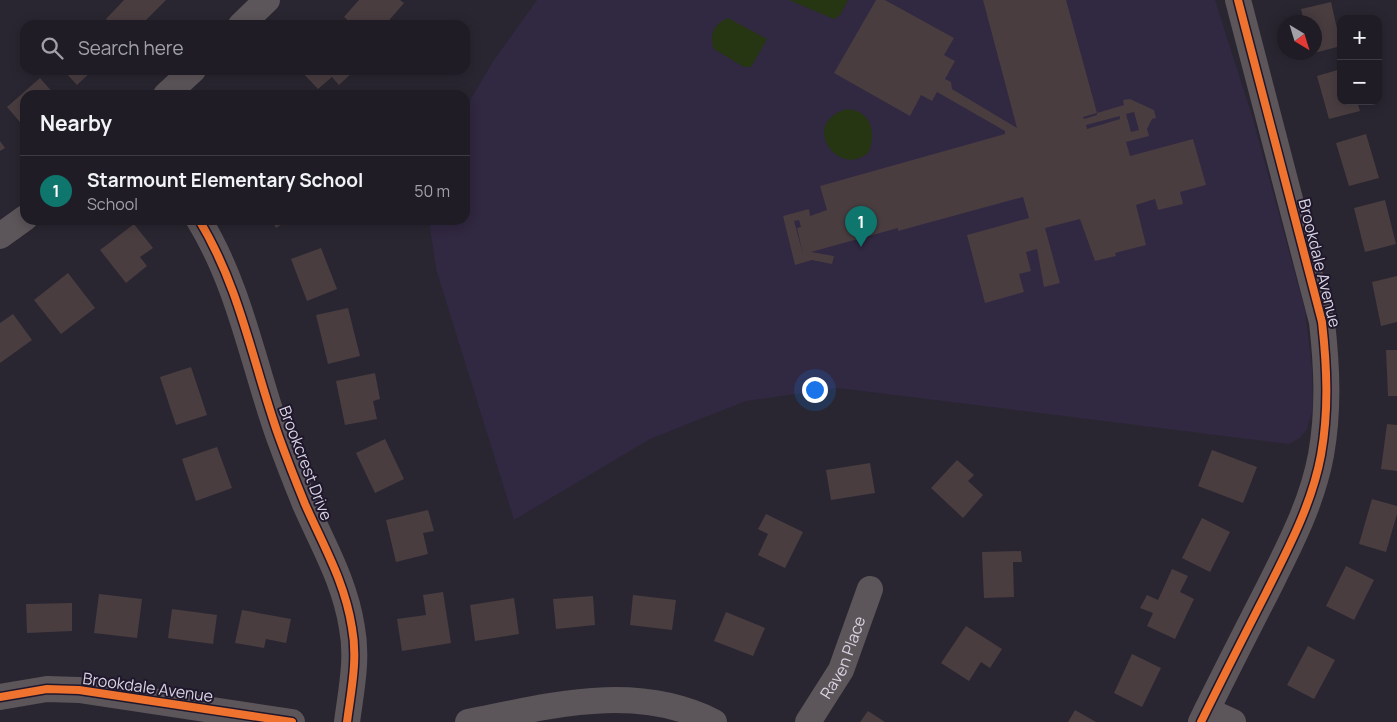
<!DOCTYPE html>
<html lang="en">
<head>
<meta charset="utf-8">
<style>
  body { margin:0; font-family:Manrope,sans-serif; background:#2c2932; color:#f1f3f6 }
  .controls { position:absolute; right:15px; top:15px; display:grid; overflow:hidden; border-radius:10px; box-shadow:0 2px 12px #0003 }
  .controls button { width:45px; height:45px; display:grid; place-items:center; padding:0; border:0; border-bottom:1px solid #3c3a42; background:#1f1c25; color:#f1f3f6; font:25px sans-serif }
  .compass { position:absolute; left:1277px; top:15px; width:45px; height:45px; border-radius:50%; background:#1f1c25; box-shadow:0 2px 12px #0003; rotate:142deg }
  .you { position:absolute; left:814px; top:389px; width:18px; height:18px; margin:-12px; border:4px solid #fff; border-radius:50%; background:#1a73e8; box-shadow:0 0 0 8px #1a73e833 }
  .badge { display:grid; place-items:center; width:32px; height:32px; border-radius:50%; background:#0f766e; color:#fff; font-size:16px; font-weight:700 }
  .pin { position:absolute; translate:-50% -41px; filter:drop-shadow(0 1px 2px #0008) }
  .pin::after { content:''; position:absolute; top:26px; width:18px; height:15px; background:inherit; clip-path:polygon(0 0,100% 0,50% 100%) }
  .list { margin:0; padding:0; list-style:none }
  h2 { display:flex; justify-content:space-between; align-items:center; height:65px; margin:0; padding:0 20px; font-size:21px }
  h2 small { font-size:16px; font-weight:400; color:#a1a1a7 }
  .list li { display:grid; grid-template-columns:32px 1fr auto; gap:15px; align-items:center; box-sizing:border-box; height:70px; padding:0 20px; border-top:1px solid #3c3a42 }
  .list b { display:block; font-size:19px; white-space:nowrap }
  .list p { margin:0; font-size:16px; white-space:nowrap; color:#a1a1a7 }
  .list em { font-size:16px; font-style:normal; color:#a1a1a7 }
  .icon { flex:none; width:28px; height:28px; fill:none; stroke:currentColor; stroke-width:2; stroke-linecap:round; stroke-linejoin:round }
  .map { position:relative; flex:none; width:1397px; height:722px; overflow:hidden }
  .search { position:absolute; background:#1f1c25; box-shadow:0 2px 12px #0003; left:20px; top:20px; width:450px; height:55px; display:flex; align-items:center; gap:12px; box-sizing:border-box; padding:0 18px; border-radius:15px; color:#a1a1a7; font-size:19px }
  .panel { position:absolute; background:#1f1c25; box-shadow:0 2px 12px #0003; left:20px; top:90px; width:450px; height:135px; border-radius:15px }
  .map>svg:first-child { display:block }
  .built { fill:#312841 }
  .green { fill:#263512 }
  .building { fill:#493d40; fill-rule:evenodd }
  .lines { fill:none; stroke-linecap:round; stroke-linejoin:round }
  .minor { stroke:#5c555a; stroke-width:26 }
  .cycleway-casing { stroke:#1f172c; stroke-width:11 }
  .cycleway { stroke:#ef722f; stroke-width:8 }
  .labels { text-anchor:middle; stroke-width:4; stroke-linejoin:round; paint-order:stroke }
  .street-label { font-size:16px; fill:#d8d3e1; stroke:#1f172c }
</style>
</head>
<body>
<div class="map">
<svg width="1397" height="722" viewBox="0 0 1397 722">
  <rect width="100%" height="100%" fill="#292631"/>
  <path class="built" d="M 537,0 L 1215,0 L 1253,119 L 1305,310 L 1312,370 L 1313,409 L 1307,429 L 1300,438 L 1289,444 L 838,388 L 746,401 L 650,439 L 514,520 L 436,269 L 429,220 L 465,220 L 465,109 L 494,60 Z"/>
  <path class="green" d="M 789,0 L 848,0 L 840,15 L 834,19 Z
    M 728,18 L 767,39 L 751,67 L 744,67 L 714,49 C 709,34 714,24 728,18 Z
    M 847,109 C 872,111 876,133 869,152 C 839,180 798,123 847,109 Z"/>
  <path class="building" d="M 124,0 L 166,0 L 141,25 L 113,25 L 106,19 Z
    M 359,0 L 400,0 L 404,3 L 385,25 L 353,25 L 344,17 Z
    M 876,0 L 885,0 L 954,38 L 944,55 L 955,61 L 945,79 L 951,82 L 952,89 L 1017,128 L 983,0 L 1066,0 L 1097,113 L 1124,105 L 1123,100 L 1130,99 L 1154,110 L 1156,118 L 1152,119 L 1147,129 L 1149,136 L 1126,142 L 1130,156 L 1193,139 L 1206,185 L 1180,192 L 1183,204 L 1158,210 L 1155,199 L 1136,205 L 1146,245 L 1115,253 L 1116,256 L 1095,261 L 1080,219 L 1045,228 L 1060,283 L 1044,287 L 1037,249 L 1026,252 L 1031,271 L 1019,274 L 1024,292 L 985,303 L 967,235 L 1029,218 L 1023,197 L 898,231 L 898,228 L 811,252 L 834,256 L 832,264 L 812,260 L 795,265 L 783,216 L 809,209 L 810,216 L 827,210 L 820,186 L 1005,134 L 1005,131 L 937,92 L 932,101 L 921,95 L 910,116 L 834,73 ZM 1134,112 L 1139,130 L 1131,132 L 1126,114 ZM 1097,113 L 1097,115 L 1084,119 L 1083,117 ZM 1120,116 L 1120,119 L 1087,129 L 1086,125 ZM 799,220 L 801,227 L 797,228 L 803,254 L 794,221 Z
    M 1331,2 L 1341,46 L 1314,53 L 1314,22 L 1304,22 L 1301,9 Z
    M 1341,69 L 1341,101 L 1357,101 L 1360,111 L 1329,119 L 1317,76 Z
    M 63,70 L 93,70 L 77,85 Z
    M 300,70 L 355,70 L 339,85 L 332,77 L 318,89 Z
    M 40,78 L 55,95 L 25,95 L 25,128 L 7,107 Z
    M 1366,134 L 1379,178 L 1349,186 L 1336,143 Z
    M 0,141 L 5,148 L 0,151 Z
    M 1385,200 L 1396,244 L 1365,252 L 1354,208 Z
    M 272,220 L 289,220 L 276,228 Z
    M 134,224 L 153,248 L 140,257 L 147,266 L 126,283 L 100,250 Z
    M 321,248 L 337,289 L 307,301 L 291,259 Z
    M 68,273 L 95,308 L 61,334 L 34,300 Z
    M 1397,276 L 1397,322 L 1381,326 L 1372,282 Z
    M 348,308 L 360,356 L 328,364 L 316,315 Z
    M 13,314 L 32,340 L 0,363 L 0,323 Z
    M 1386,350 L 1397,350 L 1397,396 L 1388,396 Z
    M 191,367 L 207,415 L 176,425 L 160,377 Z
    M 375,373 L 380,399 L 373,401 L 377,419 L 345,425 L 336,381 Z
    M 1387,424 L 1397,425 L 1397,471 L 1381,469 Z
    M 385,439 L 404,479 L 375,493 L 356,453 Z
    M 217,447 L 232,488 L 196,501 L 182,459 Z
    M 1212,450 L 1257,467 L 1243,503 L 1198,486 Z
    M 957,460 L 974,475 L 968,481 L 983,495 L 963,518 L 931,488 Z
    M 870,463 L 875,493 L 831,500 L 826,470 Z
    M 1372,499 L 1397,506 L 1397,514 L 1386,552 L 1359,544 Z
    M 428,510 L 434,531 L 423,533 L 428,554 L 396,562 L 386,520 Z
    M 766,514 L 803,532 L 785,568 L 758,555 L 768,534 L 758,529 Z
    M 1202,518 L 1230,532 L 1210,572 L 1182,558 Z
    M 1021,551 L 1022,562 L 1013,562 L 1014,597 L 984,598 L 982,552 Z
    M 1346,566 L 1374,580 L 1354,620 L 1326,606 Z
    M 1172,569 L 1188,576 L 1180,592 L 1194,599 L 1175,639 L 1147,626 L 1153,613 L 1140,608 L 1147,595 L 1158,600 Z
    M 443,592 L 451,643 L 402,651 L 397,619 L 426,615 L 423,595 Z
    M 99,594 L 142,599 L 137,638 L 94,633 Z
    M 633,595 L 676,600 L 672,630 L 630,625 Z
    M 593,596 L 595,625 L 556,629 L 553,599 Z
    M 514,598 L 519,634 L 475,641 L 470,605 Z
    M 72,603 L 72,631 L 27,633 L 26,604 Z
    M 172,609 L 217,615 L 213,644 L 168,638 Z
    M 242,610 L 291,619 L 286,643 L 266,639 L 264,648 L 235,643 Z
    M 726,612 L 765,628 L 753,656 L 714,641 Z
    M 966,626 L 1002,649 L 990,668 L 981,662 L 969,681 L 941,663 Z
    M 1308,646 L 1335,660 L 1314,699 L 1287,685 Z
    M 1132,654 L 1161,668 L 1142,707 L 1114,693 Z
    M 1075,710 L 1096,722 L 1068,722 Z
    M 868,711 L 885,722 L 860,722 Z"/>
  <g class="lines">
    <g class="minor">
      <path d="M 241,25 L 267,0"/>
      <path d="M 166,95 L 193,70"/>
      <path d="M 199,220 C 240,287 253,364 279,437 C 287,459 296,482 305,504 C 323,545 345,582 352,628 C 358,659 351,691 347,722"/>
      <path d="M 0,236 L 25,218"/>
      <path d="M 0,697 L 47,689 L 79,690 L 292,722"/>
      <path d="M 1207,710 L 1233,722"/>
      <path d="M 468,722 C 550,706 635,682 714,722"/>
      <path id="s1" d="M 808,722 L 841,670 L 870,589"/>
      <path d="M 1201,722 C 1222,679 1244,636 1266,593 C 1288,549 1312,504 1321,455 C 1329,410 1327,367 1322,322 L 1238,0"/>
    </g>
    <g class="cycleway-casing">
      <path id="cycleway" d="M 199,220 C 240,287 253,364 279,437 C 287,459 296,482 305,504 C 323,545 345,582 352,628 C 358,659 351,691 347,722
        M 0,697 L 47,689 L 79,690 L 292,722
        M 1201,722 C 1222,679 1244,636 1266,593 C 1288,549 1312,504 1321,455 C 1329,410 1327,367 1322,322 L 1238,0"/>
    </g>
    <use href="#cycleway" class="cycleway"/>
  </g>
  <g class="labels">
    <g class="street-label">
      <text transform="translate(1320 263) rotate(76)" y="6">Brookdale Avenue</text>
      <text transform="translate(306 463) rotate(69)" y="6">Brookcrest Drive</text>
      <text dy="6" stroke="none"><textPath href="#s1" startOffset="74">Raven Place</textPath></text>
      <text transform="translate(148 687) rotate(8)" y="6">Brookdale Avenue</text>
    </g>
  </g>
</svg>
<div class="controls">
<button>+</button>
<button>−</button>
</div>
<svg class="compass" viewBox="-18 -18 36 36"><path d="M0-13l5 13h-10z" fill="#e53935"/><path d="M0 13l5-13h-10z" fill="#a1a1a7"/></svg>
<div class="you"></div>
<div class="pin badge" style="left:861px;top:247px">1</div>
<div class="search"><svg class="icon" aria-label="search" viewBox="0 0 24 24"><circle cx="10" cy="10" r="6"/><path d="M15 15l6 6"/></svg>Search here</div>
<section class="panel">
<h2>Nearby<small></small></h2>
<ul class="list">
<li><span class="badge">1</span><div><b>Starmount Elementary School</b><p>School</p></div><em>50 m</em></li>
</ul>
</section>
</div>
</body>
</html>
